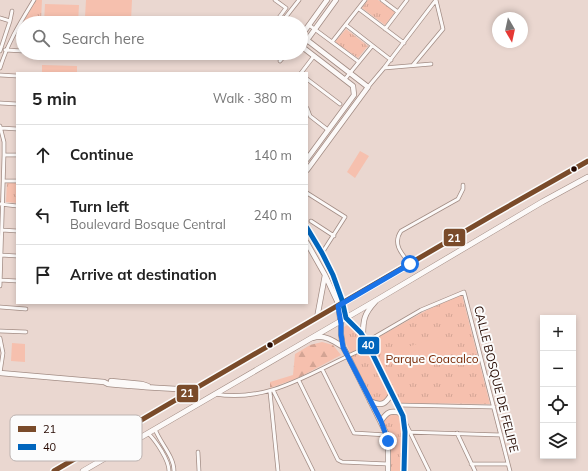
<!DOCTYPE html>
<html lang="en">
<head>
<meta charset="utf-8">
<style>
  body { margin:0; font-family:Mulish,sans-serif; background:#f6f6f6; color:#222 }
  .controls { position:absolute; right:12px; bottom:12px; display:grid; overflow:hidden; border-radius:0px; box-shadow:0 2px 6px #0003 }
  .controls button { width:36px; height:36px; display:grid; place-items:center; padding:0; border:0; border-bottom:1px solid #e0e0e0; background:#fff; color:#222; font:20px sans-serif }
  .compass { position:absolute; left:492px; top:12px; width:36px; height:36px; border-radius:50%; background:#fff; box-shadow:0 2px 6px #0003; rotate:171deg }
  .stop { position:absolute; width:12px; height:12px; margin:-9px; border:3px solid #1a73e8; border-radius:50%; background:#fff }
  .stop.end { background:#1a73e8; border-color:#fff; box-shadow:0 1px 4px #0008 }
  .list { margin:0; padding:0; list-style:none }
  h2 { display:flex; justify-content:space-between; align-items:center; height:52px; margin:0; padding:0 16px; font-size:17px }
  h2 small { font-size:13px; font-weight:400; color:#767676 }
  .list li { display:grid; grid-template-columns:26px 1fr auto; gap:12px; align-items:center; box-sizing:border-box; height:60px; padding:0 16px; border-top:1px solid #e0e0e0 }
  .list b { display:block; font-size:15px; white-space:nowrap }
  .list p { margin:0; font-size:13px; white-space:nowrap; color:#767676 }
  .list em { font-size:13px; font-style:normal; color:#767676 }
  .icon { flex:none; width:22px; height:22px; fill:none; stroke:currentColor; stroke-width:2; stroke-linecap:round; stroke-linejoin:round }
  .map { position:relative; flex:none; width:588px; height:471px; overflow:hidden }
  .search { position:absolute; background:#fff; box-shadow:0 2px 6px #0003; left:16px; top:16px; width:292px; height:44px; display:flex; align-items:center; gap:10px; box-sizing:border-box; padding:0 14px; border-radius:22px; color:#767676; font-size:15px }
  .panel { position:absolute; background:#fff; box-shadow:0 2px 6px #0003; left:16px; top:72px; width:292px; height:232px; border-radius:0px }
  .map>svg:first-child { display:block }
  .grass { fill:url(#grass-tufts) }
  .forest { fill:url(#forest-firs) }
  .pitch { fill:#f6c0ae }
  .lines { fill:none; stroke-linecap:round; stroke-linejoin:round }
  .street-casing { stroke:#a28c84; stroke-width:4.5 }
  .secondary-casing { stroke:#a28c84; stroke-width:6 }
  .primary-casing { stroke:#a28c84; stroke-width:6 }
  .street { stroke:#fcf9f8; stroke-width:3 }
  .secondary { stroke:#fcf9f8; stroke-width:4.5 }
  .primary { stroke:#fcf9f8; stroke-width:5 }
  .bus-1-casing { stroke:#fcfcfc; stroke-width:8 }
  .bus-2-casing { stroke:#fcfcfc; stroke-width:8 }
  .bus-1 { stroke:#7a4b2a; stroke-width:5 }
  .bus-2 { stroke:#0065bd; stroke-width:5 }
  .route { stroke:#1a73e8; stroke-width:5 }
  .bus-dot { fill:#260901; stroke:#fcfcfc; stroke-width:1.5 }
  .labels { text-anchor:middle; stroke-width:4; stroke-linejoin:round; paint-order:stroke }
  .park-label { font-size:12px; fill:#7a2a06; stroke:#fcfcfc }
  .street-label { font-size:12px; fill:#260901; stroke:#fcfcfc }
  .key { fill:#fcfcfc; stroke:#bcb3b1; stroke-width:1 }
  .key-label { font-size:11px; fill:#260901 }
  .line-badge { stroke:#fcfcfc; stroke-width:1.5 }
  .badge-label { font-size:11px; text-anchor:middle; font-weight:bold; fill:#fff }
</style>
</head>
<body>
<div class="map">
<svg width="588" height="471" viewBox="0 0 588 471">
  <defs>
    <pattern id="grass-tufts" width="24" height="20" patternUnits="userSpaceOnUse"><rect width="24" height="20" fill="#f6c0ae"/><path d="M3 7l-1-3M5 7V3M7 7l1-3M15 17l-1-3M17 17v-4M19 17l1-3" fill="none" stroke="#d3a494"/></pattern>
    <pattern id="forest-firs" width="22" height="20" patternUnits="userSpaceOnUse"><rect width="22" height="20" fill="#f6c0ae"/><path d="M5 1l3.5 6h-7zM16 11l3.5 6h-7z" fill="#d3a494"/></pattern>
  </defs>
  <rect width="100%" height="100%" fill="#ead7d0"/>
  <path class="grass" d="M 36,0 L 42,0 L 41,21 L 30,21 L 29,23 L 23,23 L 22,24 Z
    M 368,0 L 378,0 L 395,12 L 385,25 L 362,8 Z
    M 346,29 L 368,46 L 358,58 L 335,42 Z
    M 7,183 L 17,183 L 17,203 L 6,202 Z
    M 462,295 L 490,404 L 400,403 L 370,342 L 427,310 Z
    M 347,325 C 355,328 360,338 364,346 L 351,353 C 346,345 343,337 344,327 Z
    M 367,349 L 389,392 L 389,396 L 383,402 L 379,402 L 373,399 L 351,356 Z
    M 389,413 L 397,414 L 401,416 L 403,432 L 403,471 L 390,471 L 390,438 L 384,423 L 384,419 Z"/>
  <path class="forest" d="M 322,342 L 333,345 L 341,355 L 298,378 L 270,388 L 270,382 L 293,375 L 295,354 L 310,345 Z"/>
  <path class="pitch" d="M 86,0 L 132,0 L 131,21 L 85,17 Z
    M 45,4 L 79,5 L 78,23 L 44,23 Z
    M 43,53 L 77,53 L 77,60 L 43,58 Z
    M 42,65 L 77,66 L 77,73 L 42,73 Z
    M 360,151 L 369,156 L 355,178 L 347,172 Z
    M 445,335 L 452,357 L 398,373 L 392,352 Z
    M 12,343 L 25,344 L 25,362 L 11,361 Z"/>
  <g class="lines">
    <g class="street-casing">
      <path id="street" d="M 275,0 L 286,8 L 275,23
        M 382,0 L 398,12
        M 359,9 L 404,43
        M 0,18 L 10,21
        M 281,23 L 299,0
        M 309,25 L 359,62
        M 346,25 L 391,60
        M 385,29 L 407,0
        M 332,42 L 365,0
        M 5,50 L 23,51
        M 0,51 L 10,21 L 12,11
        M 280,61 L 287,53
        M 413,65 L 443,29 L 436,0
        M 0,68 C 8,42 20,23 34,0
        M 384,68 L 431,64
        M 301,73 L 314,56
        M 0,75 L 17,76
        M 307,79 L 340,104
        M 345,79 L 372,46
        M 368,87 L 384,68 L 436,0
        M 0,103 L 17,104
        M 307,108 L 310,116 L 328,130
        M 0,126 L 4,142 L 4,155 L 0,286
        M 1,128 L 17,129
        M 4,155 L 17,155
        M 4,181 L 17,181
        M 307,193 L 345,217 L 322,253
        M 0,204 L 17,206
        M 311,221 L 334,236
        M 2,230 L 17,231
        M 1,255 L 17,256
        M 410,264 C 402,254 392,244 401,231 L 458,199 L 463,189 L 463,185
        M 0,280 L 17,281
        M 0,307 L 26,309
        M 0,331 L 26,332
        M 0,338 L 3,353 L 0,373
        M 366,342 L 421,310 L 464,292 L 510,471
        M 322,369 L 354,433 L 387,435
        M 299,381 L 338,460 L 342,462 L 388,464
        M 273,390 L 313,471
        M 270,392 L 278,471
        M 215,394 C 270,403 311,372 359,351 L 368,345
        M 398,405 L 494,407
        M 404,420 L 429,471
        M 155,429 C 160,443 174,456 174,471
        M 405,432 L 501,435
        M 148,433 C 156,441 169,460 169,471
        M 457,433 L 475,471
        M 198,452 L 199,471
        M 471,464 L 508,464"/>
    </g>
    <g class="secondary-casing">
      <path id="secondary" d="M 303,33 L 307,40 L 368,87 L 307,170
        M 301,36 L 327,0
        M 301,46 L 353,86 L 354,95 L 307,159
        M 302,47 L 336,0
        M 307,228 L 322,253 L 333,275 L 342,300 L 346,318 L 361,333 L 368,345 L 403,416 L 405,432 L 404,471
        M 307,243 L 325,275 L 338,303 L 341,325 L 341,334 L 343,347 L 348,356 L 387,435 L 388,441 L 388,471
        M 317,318 L 325,275
        M 363,336 C 363,320 364,314 375,302
        M 313,338 C 324,334 334,341 343,347
        M 0,373 L 104,382 L 108,384 C 136,387 164,388 192,390
        M 111,381 L 142,384 L 148,386
        M 370,401 C 382,407 386,404 392,393
        M 381,421 C 387,412 390,410 401,413"/>
    </g>
    <g class="primary-casing">
      <path id="primary" d="M 54,471 L 493,215 L 588,161
        M 83,471 L 375,301 L 542,202 L 588,177"/>
    </g>
    <use href="#street" class="street"/>
    <use href="#secondary" class="secondary"/>
    <use href="#primary" class="primary"/>
    <g class="bus-1-casing">
      <path id="bus-1" d="M 54,471 L 493,215 L 588,161"/>
    </g>
    <g class="bus-2-casing">
      <path id="bus-2" d="M 307,228 L 322,253 L 333,275 L 342,300 L 346,318 L 361,333 L 368,345 L 403,416 L 405,432 L 404,471"/>
    </g>
    <use href="#bus-1" class="bus-1"/>
    <use href="#bus-2" class="bus-2"/>
  </g>
  <g class="lines">
    <path class="route" d="M 388,441 L 381,421 L 343,347 L 341,334 L 341,324 L 338,306 L 410,264"/>
  </g>
  <g class="bus-dot">
    <circle cx="574" cy="169" r="3.5"/>
    <circle cx="270" cy="345" r="3.5"/>
  </g>
  <g class="labels">
    <g class="park-label">
      <text x="432" y="363">Parque Coacalco</text>
    </g>
    <g class="street-label">
      <text transform="translate(496 379) rotate(76)" y="4">CALLE BOSQUE DE FELIPE</text>
    </g>
  </g>
  <rect x="10" y="415" width="132" height="46" rx="6" class="key"/>
  <rect x="18" y="426" width="18" height="6" fill="#7a4b2a"/>
  <rect x="18" y="444" width="18" height="6" fill="#0065bd"/>
  <g class="key-label">
    <text x="43" y="433">21</text>
    <text x="43" y="451">40</text>
  </g>
  <g class="line-badge">
    <rect x="443" y="228" width="23" height="19" rx="4" fill="#7a4b2a"/>
    <rect x="357" y="336" width="23" height="19" rx="4" fill="#0065bd"/>
    <rect x="176" y="384" width="23" height="19" rx="4" fill="#7a4b2a"/>
  </g>
  <g class="badge-label">
    <text x="454" y="242">21</text>
    <text x="368" y="349">40</text>
    <text x="187" y="397">21</text>
  </g>
</svg>
<div class="controls">
<button>+</button>
<button>−</button>
<button><svg class="icon" aria-label="locate" viewBox="0 0 24 24"><circle cx="12" cy="12" r="6"/><path d="M12 2v4M12 18v4M2 12h4M18 12h4"/></svg></button>
<button><svg class="icon" aria-label="layers" viewBox="0 0 24 24"><path d="M12 4l9 5-9 5-9-5zM3 14l9 5 9-5"/></svg></button>
</div>
<svg class="compass" viewBox="-18 -18 36 36"><path d="M0-13l5 13h-10z" fill="#e53935"/><path d="M0 13l5-13h-10z" fill="#767676"/></svg>
<div class="stop" style="left:410px;top:264px"></div>
<div class="stop end" style="left:388px;top:441px"></div>
<div class="search"><svg class="icon" aria-label="search" viewBox="0 0 24 24"><circle cx="10" cy="10" r="6"/><path d="M15 15l6 6"/></svg>Search here</div>
<section class="panel">
<h2>5 min<small>Walk · 380 m</small></h2>
<ul class="list">
<li><svg class="icon" aria-label="ahead" viewBox="0 0 24 24"><path d="M12 20V5M6 11l6-6 6 6"/></svg><div><b>Continue</b></div><em>140 m</em></li>
<li><svg class="icon" aria-label="left" viewBox="0 0 24 24"><path d="M17 20v-9H6M10 6l-5 5 5 5"/></svg><div><b>Turn left</b><p>Boulevard Bosque Central</p></div><em>240 m</em></li>
<li><svg class="icon" aria-label="arrive" viewBox="0 0 24 24"><path d="M6 21V4h12l-3 4 3 4H6"/></svg><div><b>Arrive at destination</b></div></li>
</ul>
</section>
</div>
</body>
</html>
